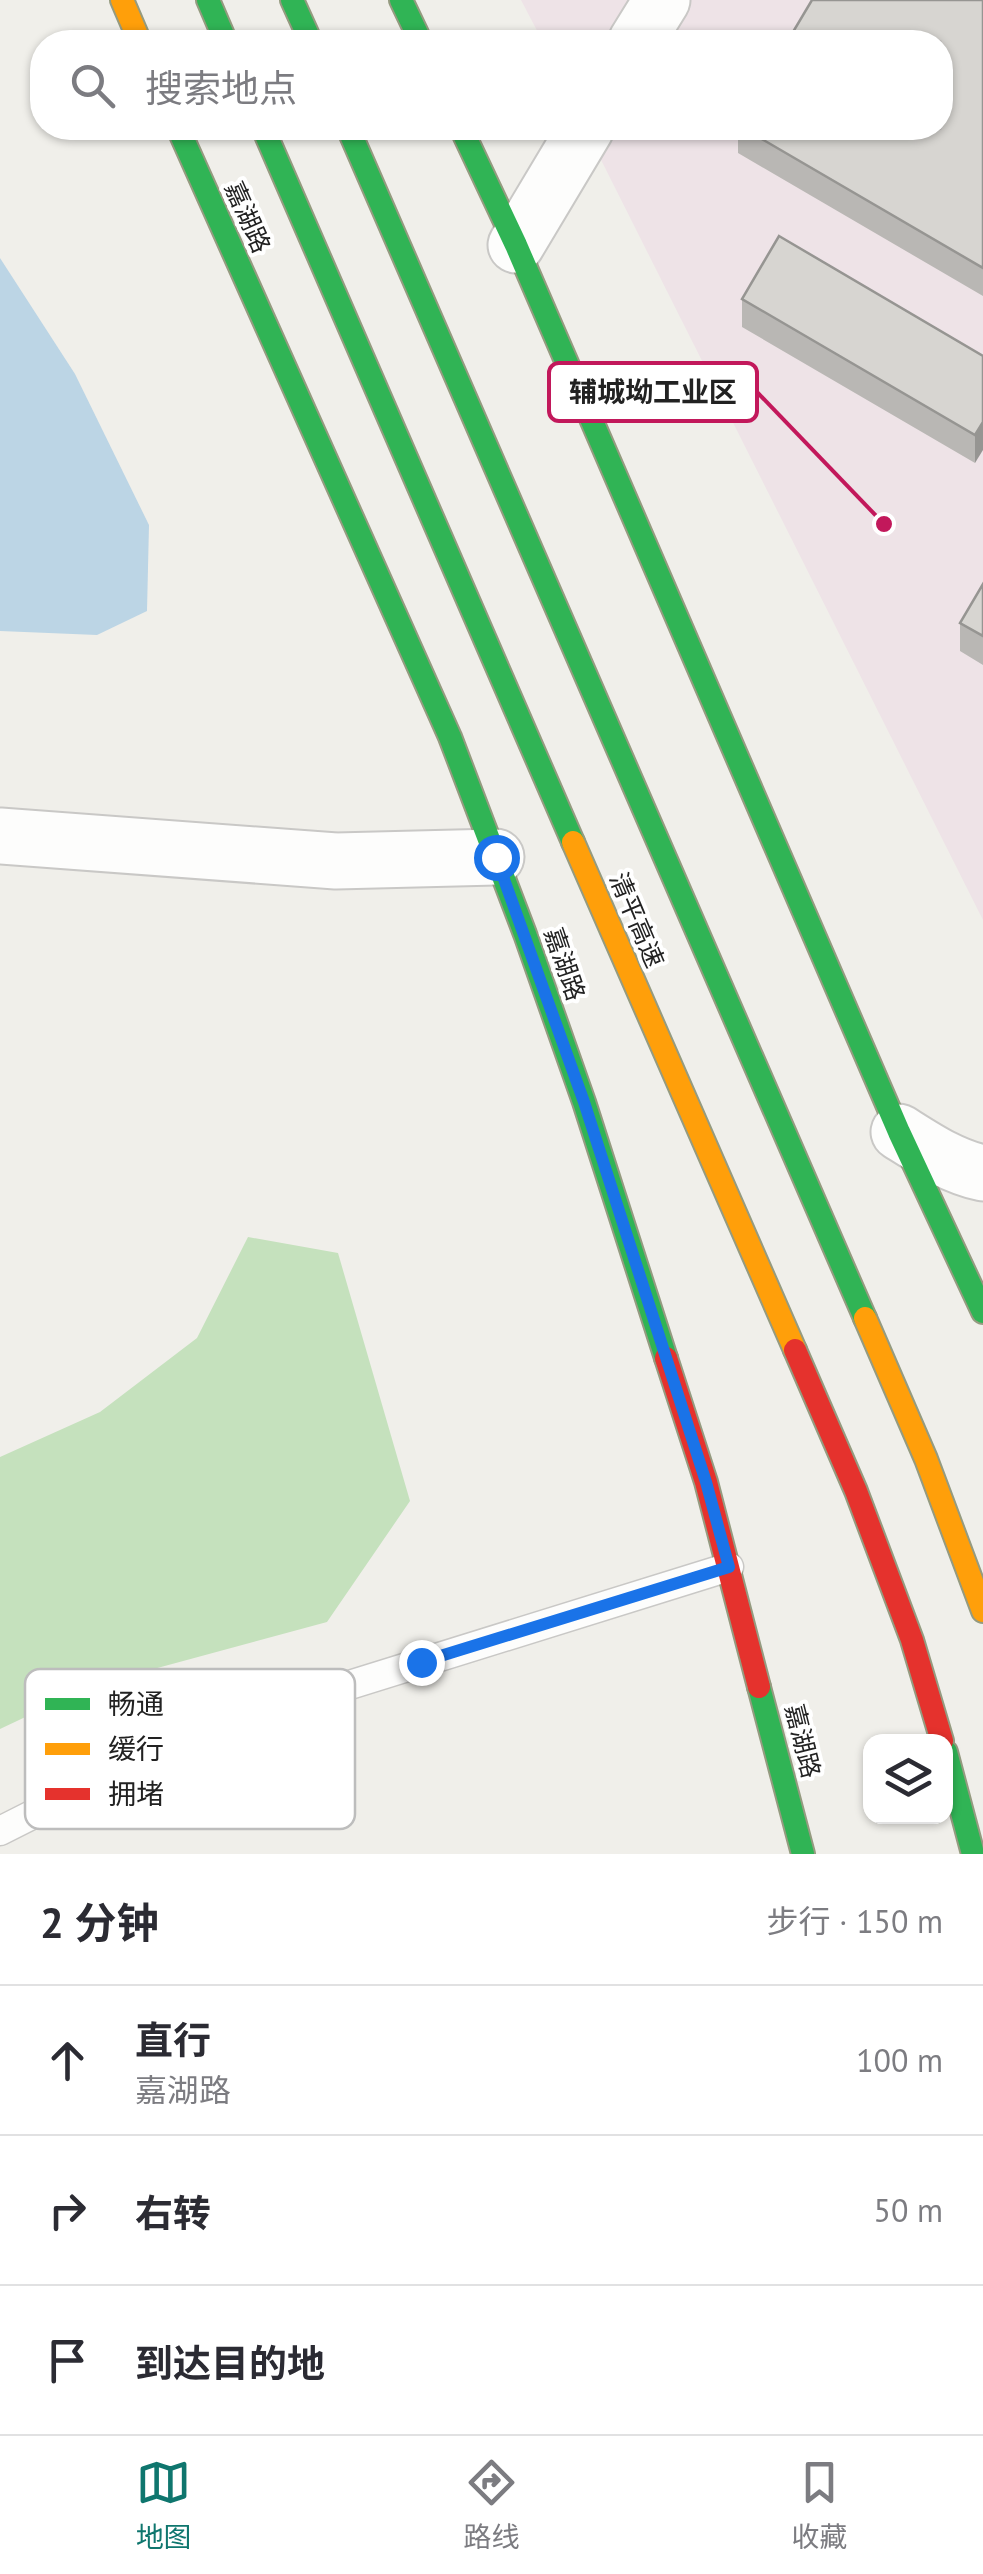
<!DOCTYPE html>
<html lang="zh">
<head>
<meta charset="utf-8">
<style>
  body { margin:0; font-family:"PT Sans","Noto Sans SC",sans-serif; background:#f2f2f3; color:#2b2b33 }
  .controls { position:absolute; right:30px; bottom:30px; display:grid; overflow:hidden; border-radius:20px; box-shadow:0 2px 8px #0004 }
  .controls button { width:90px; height:90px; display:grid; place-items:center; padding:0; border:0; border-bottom:2px solid #e1e1e2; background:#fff; color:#2b2b33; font:50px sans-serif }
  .stop { position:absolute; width:30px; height:30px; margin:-22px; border:8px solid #1a73e8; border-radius:50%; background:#fff }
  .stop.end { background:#1a73e8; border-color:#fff; box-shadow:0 2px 10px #0008 }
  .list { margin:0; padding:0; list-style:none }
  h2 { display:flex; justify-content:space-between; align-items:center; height:130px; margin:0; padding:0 40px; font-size:42px }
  h2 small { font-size:32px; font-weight:400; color:#7c7c81 }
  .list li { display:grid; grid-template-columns:65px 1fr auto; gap:30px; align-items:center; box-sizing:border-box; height:150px; padding:0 40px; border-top:2px solid #e1e1e2 }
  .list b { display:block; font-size:38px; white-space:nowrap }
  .list p { margin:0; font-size:32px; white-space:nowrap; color:#7c7c81 }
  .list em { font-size:32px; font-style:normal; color:#7c7c81 }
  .icon { flex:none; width:55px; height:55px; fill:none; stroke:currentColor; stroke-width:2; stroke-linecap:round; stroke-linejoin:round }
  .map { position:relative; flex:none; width:983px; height:1854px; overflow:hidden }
  .search { position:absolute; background:#fff; box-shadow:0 2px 8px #0004; left:30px; right:30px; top:30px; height:110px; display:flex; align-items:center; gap:25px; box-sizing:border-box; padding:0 35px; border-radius:40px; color:#7c7c81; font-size:38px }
  .sheet { height:580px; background:#fff }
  nav { display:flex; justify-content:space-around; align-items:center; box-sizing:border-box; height:140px; border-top:2px solid #e1e1e2; background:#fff; font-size:28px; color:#7c7c81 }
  nav a { display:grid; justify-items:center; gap:5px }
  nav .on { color:#0f766e }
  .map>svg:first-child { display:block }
  .industrial { fill:#eee3e7 }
  .forest { fill:#c5e1bd }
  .water { fill:#bcd5e5 }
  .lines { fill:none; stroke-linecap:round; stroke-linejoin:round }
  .lane-casing { stroke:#c9c8c6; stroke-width:31 }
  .street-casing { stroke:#c9c8c6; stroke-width:59 }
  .fast-casing { stroke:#959b80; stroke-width:26 }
  .slow-casing { stroke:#959b80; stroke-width:26 }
  .jam-casing { stroke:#959b80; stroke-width:26 }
  .lane { stroke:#fdfdfc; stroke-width:28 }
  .street { stroke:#fdfdfc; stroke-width:55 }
  .fast { stroke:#30b455; stroke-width:22 }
  .slow { stroke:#ff9f0a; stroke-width:22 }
  .jam { stroke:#e5322d; stroke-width:22 }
  .wall { fill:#b9b7b4 }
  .shaded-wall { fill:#969592 }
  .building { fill:#d7d5d1; stroke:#969592; stroke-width:2.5 }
  .route { stroke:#1a73e8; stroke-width:12 }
  .labels { text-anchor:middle; stroke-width:8; stroke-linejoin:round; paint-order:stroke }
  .street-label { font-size:25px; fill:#222; stroke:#fff }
  .key { fill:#fff; stroke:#bdbdbd; stroke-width:2.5 }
  .key-label { font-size:28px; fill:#222 }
  .leader { fill:none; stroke:#c2185b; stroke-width:4 }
  .callout-dot { fill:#c2185b; stroke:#fff; stroke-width:4 }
  .callout { fill:#fff; stroke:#c2185b; stroke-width:4 }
  .callout-label { font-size:28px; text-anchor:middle; font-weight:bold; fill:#222 }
</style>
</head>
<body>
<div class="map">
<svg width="983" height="1854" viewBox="0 0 983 1854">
  <rect width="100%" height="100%" fill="#f0efea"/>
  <path class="industrial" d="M 521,0 L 983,0 L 983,920 L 585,128 L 940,128 L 940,42 L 543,42 Z"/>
  <path class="forest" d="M 248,1237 L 338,1253 L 410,1501 L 327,1622 L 91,1686 L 0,1729 L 0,1457 L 100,1412 L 197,1338 Z"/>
  <path class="water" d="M 0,258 L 75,374 L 149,525 L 147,611 L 97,635 L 0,631 Z"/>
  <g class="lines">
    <g class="lane-casing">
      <path id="lane" d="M 0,1831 L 192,1734 L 729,1567"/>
    </g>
    <g class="street-casing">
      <path id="street" d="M 636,42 L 662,0
        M 516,245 L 586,128
        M 0,836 L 336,861 L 496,857
        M 899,1132 C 926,1149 951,1166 983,1173"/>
    </g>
    <g class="fast-casing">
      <path id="fast" d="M 208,0 L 226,42
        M 292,0 L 311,42
        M 401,0 L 421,42
        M 178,128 L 450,737 L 525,934 L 584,1102 L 666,1358
        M 263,128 L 573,842
        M 348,128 L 865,1318
        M 461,128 L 516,245 L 899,1132 L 983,1312
        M 759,1687 L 803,1854
        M 946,1752 L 973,1854"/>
    </g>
    <g class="slow-casing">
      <path id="slow" d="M 122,0 L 140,42
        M 573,842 L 795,1350
        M 865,1318 L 926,1459 L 983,1611"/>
    </g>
    <g class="jam-casing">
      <path id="jam" d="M 795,1350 L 856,1491 L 912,1640 L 942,1741
        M 666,1358 L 706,1482 L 759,1687"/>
    </g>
    <use href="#lane" class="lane"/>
    <use href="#street" class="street"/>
    <use href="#fast" class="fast"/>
    <use href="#slow" class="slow"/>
    <use href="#jam" class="jam"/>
  </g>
  <path class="wall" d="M 983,0 L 983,296 L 738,153 L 738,128 L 940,128 Z
    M 742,299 L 983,356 L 975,463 L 742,327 Z
    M 983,584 L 983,665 L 960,651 L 960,623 Z"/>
  <path class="shaded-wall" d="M 983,422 L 983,450 L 975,463 L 975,435 Z"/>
  <path class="building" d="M 812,0 L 983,0 L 983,268 L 743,128 L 940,128 L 940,42 L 787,42 Z
    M 779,236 L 983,356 L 983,422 L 975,435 L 742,299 Z
    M 983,584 L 983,636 L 960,623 Z"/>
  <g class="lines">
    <path class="route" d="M 421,1662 L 729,1567 L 706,1482 L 584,1102 L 496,857"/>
  </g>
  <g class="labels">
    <g class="street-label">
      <text transform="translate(248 217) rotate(66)" y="9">嘉湖路</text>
      <text transform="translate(637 920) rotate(67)" y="9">清平高速</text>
      <text transform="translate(565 964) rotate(71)" y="9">嘉湖路</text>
      <text transform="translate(803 1741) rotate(76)" y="9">嘉湖路</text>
    </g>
  </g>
  <rect x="25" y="1669" width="330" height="160" rx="15" class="key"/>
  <rect x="45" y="1698" width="45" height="12" fill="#30b455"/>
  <rect x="45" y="1743" width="45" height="12" fill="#ff9f0a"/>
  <rect x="45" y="1788" width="45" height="12" fill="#e5322d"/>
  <g class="key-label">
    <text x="108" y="1714">畅通</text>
    <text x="108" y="1759">缓行</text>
    <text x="108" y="1804">拥堵</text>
  </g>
  <path class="leader" d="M884 524L757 392"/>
  <circle class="callout-dot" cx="884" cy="524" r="10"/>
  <rect class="callout" x="549" y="363" width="208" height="58" rx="10"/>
  <g class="callout-label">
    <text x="653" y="402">辅城坳工业区</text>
  </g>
</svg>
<div class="controls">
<button><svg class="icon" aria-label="layers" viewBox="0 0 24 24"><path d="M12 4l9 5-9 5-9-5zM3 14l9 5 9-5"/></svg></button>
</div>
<div class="stop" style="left:496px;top:857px"></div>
<div class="stop end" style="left:421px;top:1662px"></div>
<div class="search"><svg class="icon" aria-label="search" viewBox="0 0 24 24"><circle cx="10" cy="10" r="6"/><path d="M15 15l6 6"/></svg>搜索地点</div>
</div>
<section class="sheet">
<h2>2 分钟<small>步行 · 150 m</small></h2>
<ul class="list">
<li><svg class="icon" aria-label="ahead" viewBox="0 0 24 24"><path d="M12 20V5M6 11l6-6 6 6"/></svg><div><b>直行</b><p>嘉湖路</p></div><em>100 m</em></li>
<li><svg class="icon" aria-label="right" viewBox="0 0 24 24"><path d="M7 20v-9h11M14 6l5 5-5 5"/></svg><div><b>右转</b></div><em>50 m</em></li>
<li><svg class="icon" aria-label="arrive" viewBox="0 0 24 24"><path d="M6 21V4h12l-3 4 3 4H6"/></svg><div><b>到达目的地</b></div></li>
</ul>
</section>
<nav>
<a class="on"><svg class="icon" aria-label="map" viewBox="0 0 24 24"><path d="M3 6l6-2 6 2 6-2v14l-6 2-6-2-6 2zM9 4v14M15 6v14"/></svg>地图</a>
<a><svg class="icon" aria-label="directions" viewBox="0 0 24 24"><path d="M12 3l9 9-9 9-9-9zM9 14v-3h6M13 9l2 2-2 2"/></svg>路线</a>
<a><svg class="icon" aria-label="saved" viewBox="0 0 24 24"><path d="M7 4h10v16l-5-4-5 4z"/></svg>收藏</a>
</nav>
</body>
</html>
